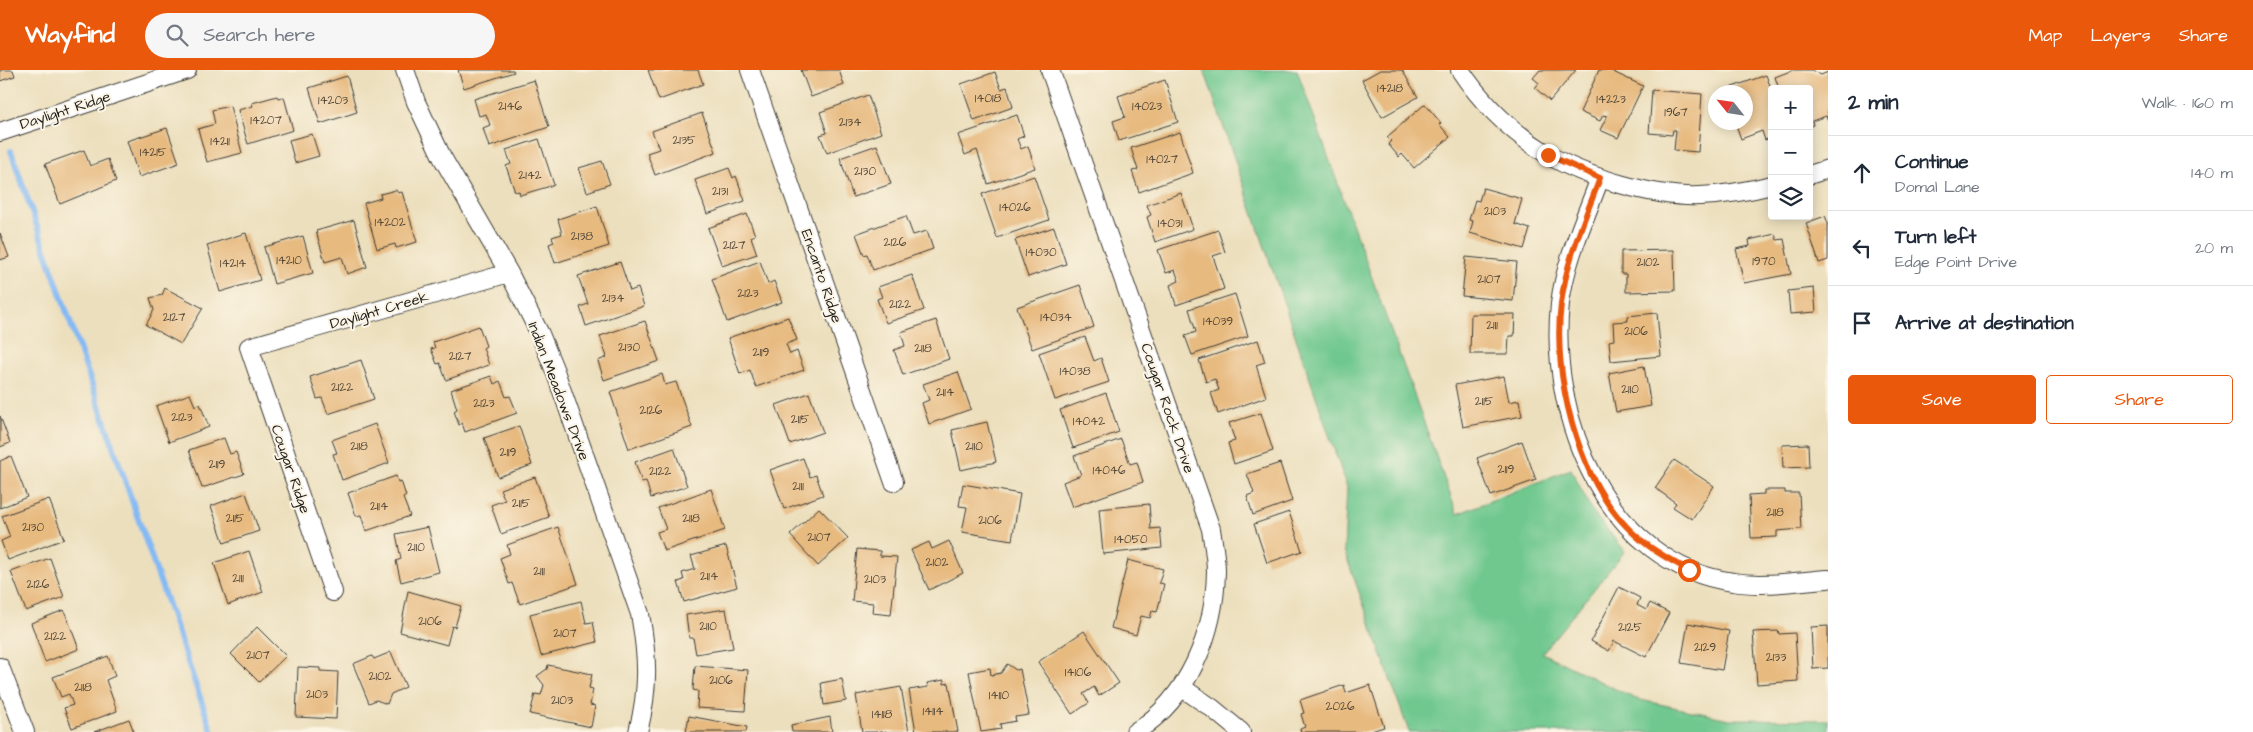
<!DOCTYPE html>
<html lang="en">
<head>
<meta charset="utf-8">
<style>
  body { margin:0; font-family:"Architects Daughter",sans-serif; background:#f6f6f7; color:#1f2937 }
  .controls { position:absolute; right:15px; top:15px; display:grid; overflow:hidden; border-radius:5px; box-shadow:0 2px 12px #0003 }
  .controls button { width:45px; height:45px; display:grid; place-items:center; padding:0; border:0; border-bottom:1px solid #e0e1e3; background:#fff; color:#1f2937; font:25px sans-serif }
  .compass { position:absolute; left:1708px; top:15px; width:45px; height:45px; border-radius:50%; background:#fff; box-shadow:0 2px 12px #0003; rotate:300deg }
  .stop { position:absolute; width:15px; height:15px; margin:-11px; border:4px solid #ea580c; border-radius:50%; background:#fff }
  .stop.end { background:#ea580c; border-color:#fff; box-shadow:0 1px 5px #0008 }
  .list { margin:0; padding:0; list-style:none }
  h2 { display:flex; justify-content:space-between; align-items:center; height:65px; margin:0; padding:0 20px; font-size:21px }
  h2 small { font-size:16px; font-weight:400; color:#747a83 }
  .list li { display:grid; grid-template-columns:32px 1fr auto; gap:15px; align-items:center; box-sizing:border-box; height:75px; padding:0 20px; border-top:1px solid #e0e1e3 }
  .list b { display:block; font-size:19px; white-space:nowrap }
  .list p { margin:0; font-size:16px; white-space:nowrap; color:#747a83 }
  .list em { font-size:16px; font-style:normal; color:#747a83 }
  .actions { display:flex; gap:10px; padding:15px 20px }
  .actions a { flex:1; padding:11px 0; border:1px solid #ea580c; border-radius:5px; text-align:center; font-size:18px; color:#ea580c }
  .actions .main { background:#ea580c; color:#fff }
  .icon { flex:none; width:28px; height:28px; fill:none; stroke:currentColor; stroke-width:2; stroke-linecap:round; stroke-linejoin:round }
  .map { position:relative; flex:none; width:1828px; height:662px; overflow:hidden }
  header { display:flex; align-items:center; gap:30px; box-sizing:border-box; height:70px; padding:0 25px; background:#ea580c; color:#fff }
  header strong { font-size:24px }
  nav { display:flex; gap:28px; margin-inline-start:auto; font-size:18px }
  .search { width:350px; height:45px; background:#f6f6f7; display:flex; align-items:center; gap:12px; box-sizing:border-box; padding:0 18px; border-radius:28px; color:#747a83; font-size:19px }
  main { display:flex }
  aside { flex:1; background:#fff }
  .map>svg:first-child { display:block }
  .green { fill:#6fc88f; stroke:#467256 }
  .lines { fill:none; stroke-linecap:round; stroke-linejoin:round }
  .stream { stroke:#84baf3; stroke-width:6 }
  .building { fill:#e7ba80 }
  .minor-casing { stroke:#3b3934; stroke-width:20 }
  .minor { stroke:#fff; stroke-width:18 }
  .route { stroke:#ea580c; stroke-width:6 }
  .labels { text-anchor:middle; stroke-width:4; stroke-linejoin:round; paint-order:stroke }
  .number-label { font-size:12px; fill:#4f4435 }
  .street-label { font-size:15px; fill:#1c1c1c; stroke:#fcf5e5 }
</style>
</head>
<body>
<header>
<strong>Wayfind</strong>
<div class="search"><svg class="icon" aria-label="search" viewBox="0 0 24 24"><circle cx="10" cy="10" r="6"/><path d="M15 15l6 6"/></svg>Search here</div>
<nav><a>Map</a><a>Layers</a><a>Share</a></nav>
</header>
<main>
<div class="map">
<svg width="1828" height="662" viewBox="0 0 1828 662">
  <rect width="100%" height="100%" fill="#fcf5e5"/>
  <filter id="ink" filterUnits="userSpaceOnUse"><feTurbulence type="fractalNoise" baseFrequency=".02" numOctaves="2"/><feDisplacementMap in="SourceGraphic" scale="10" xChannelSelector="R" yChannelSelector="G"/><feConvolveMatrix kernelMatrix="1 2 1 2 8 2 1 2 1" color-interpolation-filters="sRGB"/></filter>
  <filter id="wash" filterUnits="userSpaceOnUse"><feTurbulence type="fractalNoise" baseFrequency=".0096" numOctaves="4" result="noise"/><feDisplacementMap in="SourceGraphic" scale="20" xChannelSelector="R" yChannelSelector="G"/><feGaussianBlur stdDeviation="1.12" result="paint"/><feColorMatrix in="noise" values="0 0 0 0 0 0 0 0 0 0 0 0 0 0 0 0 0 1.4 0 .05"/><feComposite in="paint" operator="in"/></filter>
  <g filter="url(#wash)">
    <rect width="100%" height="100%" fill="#ecdfbd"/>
    <path class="green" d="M 1204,0 L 1297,0 L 1457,444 L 1571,399 L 1592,441 L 1625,481 L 1542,583 L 1636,629 L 1729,649 L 1828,650 L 1828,662 L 1409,662 L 1344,480 L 1347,417 Z"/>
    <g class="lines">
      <path class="stream" d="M 11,81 L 212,662"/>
    </g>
    <g id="blocks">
      <path class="building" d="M 0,0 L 13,0 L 15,6 L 0,11 Z
        M 458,0 L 513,0 L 514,2 L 464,18 Z
        M 648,0 L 698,0 L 703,14 L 659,30 Z
        M 801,0 L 839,0 L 844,15 L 811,27 Z
        M 1380,0 L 1402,0 L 1418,27 L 1382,47 L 1362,10 Z
        M 1540,0 L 1576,0 L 1550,31 L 1535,18 L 1539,13 L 1533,8 Z
        M 1599,0 L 1609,0 L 1643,16 L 1618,68 L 1600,60 L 1607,46 L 1603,45 L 1600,51 L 1580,42 Z
        M 1793,0 L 1811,0 L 1821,5 L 1828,2 L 1828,50 L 1826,46 L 1812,51 L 1813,55 L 1809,57 L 1809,19 L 1779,19 L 1775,7 Z
        M 995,2 L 1001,19 L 1007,17 L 1013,37 L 974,51 L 961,14 Z
        M 1766,5 L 1772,21 L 1772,67 L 1765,70 L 1762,61 L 1741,69 L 1735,52 L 1746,52 L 1746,22 L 1725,22 L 1724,20 Z
        M 347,6 L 357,42 L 320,54 L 309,18 Z
        M 534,10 L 549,57 L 489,77 L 483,58 L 490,55 L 486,44 L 479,46 L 474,29 Z
        M 1165,10 L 1178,52 L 1119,71 L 1113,51 L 1125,47 L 1118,26 Z
        M 1652,20 L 1702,24 L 1698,82 L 1674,80 L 1676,60 L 1673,60 L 1672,65 L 1649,63 Z
        M 868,25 L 881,63 L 827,83 L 820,65 L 827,63 L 820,42 Z
        M 277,26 L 278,28 L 284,27 L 293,60 L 248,74 L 238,40 L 253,36 L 252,33 Z
        M 1425,34 L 1441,53 L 1439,54 L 1450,67 L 1414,98 L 1402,84 L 1399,87 L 1388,74 L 1391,71 L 1387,67 Z
        M 230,36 L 242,83 L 207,92 L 198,59 L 215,54 L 212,40 Z
        M 702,43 L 716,82 L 655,105 L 647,83 L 659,79 L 652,61 Z
        M 1017,45 L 1024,66 L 1017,69 L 1021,79 L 1028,76 L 1035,98 L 988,114 L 977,80 L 965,85 L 958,65 Z
        M 167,58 L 179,93 L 139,107 L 127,71 Z
        M 1180,62 L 1193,103 L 1139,122 L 1132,101 L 1138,100 L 1131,78 Z
        M 312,64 L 319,86 L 295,93 L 289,70 Z
        M 539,69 L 554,115 L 520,125 L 519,121 L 515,122 L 506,96 L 511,94 L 506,80 Z
        M 877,75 L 891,114 L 853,127 L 840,88 Z
        M 84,80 L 90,96 L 108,89 L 116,111 L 60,134 L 45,94 Z
        M 602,91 L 610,114 L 587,122 L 579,98 Z
        M 729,98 L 733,108 L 736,106 L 745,131 L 707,144 L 695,110 Z
        M 1034,106 L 1049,150 L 997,168 L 982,124 Z
        M 1483,118 L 1522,129 L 1515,154 L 1530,159 L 1524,179 L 1470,163 L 1473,151 L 1469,150 L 1475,130 L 1479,131 Z
        M 396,120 L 398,123 L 402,122 L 417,172 L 396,178 L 395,174 L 377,179 L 364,133 L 381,128 L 380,124 Z
        M 1181,123 L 1193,159 L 1155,172 L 1147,147 L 1151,145 L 1147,135 Z
        M 597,136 L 609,176 L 555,193 L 549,174 L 554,172 L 552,167 L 562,164 L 558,149 Z
        M 747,144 L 755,165 L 751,167 L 757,184 L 722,196 L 708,158 Z
        M 906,146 L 913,165 L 927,161 L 933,179 L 873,200 L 867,184 L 864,185 L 856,164 Z
        M 1825,146 L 1828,153 L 1828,190 L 1819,193 L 1806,153 Z
        M 354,150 L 367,197 L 347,204 L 342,187 L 325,192 L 316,161 Z
        M 1054,157 L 1066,194 L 1028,207 L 1015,170 Z
        M 1218,160 L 1225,182 L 1213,186 L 1224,219 L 1176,235 L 1170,215 L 1179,211 L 1175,200 L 1166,203 L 1158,180 Z
        M 0,163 L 9,187 L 0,190 Z
        M 246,163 L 260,210 L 220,222 L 207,175 Z
        M 1775,164 L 1777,170 L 1784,169 L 1791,204 L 1744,213 L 1736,179 L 1750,176 L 1749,170 Z
        M 303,166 L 313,203 L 274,214 L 264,177 Z
        M 1674,180 L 1675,221 L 1626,222 L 1626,204 L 1621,204 L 1621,181 Z
        M 1466,187 L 1517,192 L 1513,231 L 1462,226 Z
        M 760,191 L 768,214 L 774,211 L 782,232 L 727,252 L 712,209 Z
        M 620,192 L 630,221 L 638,218 L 644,236 L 586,256 L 580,237 L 588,234 L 578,206 Z
        M 912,205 L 924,240 L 886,253 L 877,229 L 882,227 L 878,217 Z
        M 1080,215 L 1094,257 L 1032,279 L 1017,237 Z
        M 165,218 L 203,238 L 181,274 L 146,255 L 154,240 L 150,228 L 162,225 Z
        M 1814,218 L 1816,242 L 1790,244 L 1788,221 Z
        M 1235,224 L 1248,266 L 1192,285 L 1185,266 L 1196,262 L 1189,239 Z
        M 1657,243 L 1661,286 L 1611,291 L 1609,271 L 1614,270 L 1613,252 L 1628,251 L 1627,246 Z
        M 1471,244 L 1515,244 L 1514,266 L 1509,266 L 1508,284 L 1470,284 Z
        M 788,247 L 797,270 L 786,274 L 790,284 L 797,281 L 804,300 L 756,317 L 750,300 L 740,304 L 728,268 Z
        M 936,250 L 949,289 L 903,305 L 894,280 L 905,276 L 901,262 Z
        M 645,251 L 659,291 L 604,310 L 598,291 L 607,287 L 600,266 Z
        M 479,256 L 486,276 L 483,278 L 489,295 L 446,310 L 440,293 L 437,294 L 431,279 L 435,278 L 433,272 Z
        M 1085,267 L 1094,291 L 1101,288 L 1109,312 L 1055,330 L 1039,283 Z
        M 1258,270 L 1265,292 L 1256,295 L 1266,327 L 1218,344 L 1211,323 L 1219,320 L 1215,309 L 1206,312 L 1199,290 Z
        M 361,290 L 374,329 L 328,344 L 322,328 L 317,329 L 310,307 Z
        M 1644,296 L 1651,336 L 1616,342 L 1609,303 Z
        M 958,302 L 971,339 L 929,354 L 922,333 L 929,330 L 923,314 Z
        M 662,304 L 665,315 L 676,312 L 692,357 L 629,379 L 610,322 Z
        M 491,306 L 494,314 L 500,311 L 506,327 L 510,326 L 517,343 L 465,362 L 462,353 L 459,355 L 454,341 L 457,339 L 451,320 Z
        M 1504,306 L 1509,332 L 1519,330 L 1522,346 L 1463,357 L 1455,315 Z
        M 809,323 L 823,362 L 790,374 L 776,335 Z
        M 1106,323 L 1119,362 L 1073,378 L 1060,340 Z
        M 190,324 L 195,336 L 200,334 L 209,357 L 169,372 L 156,336 Z
        M 1261,343 L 1273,381 L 1234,394 L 1228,373 L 1235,371 L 1229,353 Z
        M 0,346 L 10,373 L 0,377 Z
        M 987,352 L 996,392 L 961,400 L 952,360 Z
        M 375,354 L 389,393 L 342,410 L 333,384 L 337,383 L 332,370 Z
        M 519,356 L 532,395 L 498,407 L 484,368 Z
        M 224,368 L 230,384 L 236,382 L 244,404 L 202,418 L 189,380 Z
        M 1121,369 L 1130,394 L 1137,392 L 1143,412 L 1072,437 L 1063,412 L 1081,405 L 1074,386 Z
        M 1522,371 L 1536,410 L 1491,426 L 1477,388 Z
        M 1808,374 L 1809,397 L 1783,398 L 1782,375 Z
        M 674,378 L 687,416 L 651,428 L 646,411 L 642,412 L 635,392 Z
        M 11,386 L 27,427 L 0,438 L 0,391 Z
        M 803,388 L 810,407 L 816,405 L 823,425 L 784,439 L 770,400 Z
        M 1674,390 L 1714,416 L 1692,449 L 1673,437 L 1676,433 L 1655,418 Z
        M 1280,393 L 1292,431 L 1253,445 L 1247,426 L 1254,423 L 1247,404 Z
        M 396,406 L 398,412 L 401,411 L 406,426 L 403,428 L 410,446 L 366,461 L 361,445 L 356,446 L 348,423 Z
        M 535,407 L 549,447 L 501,464 L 491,435 L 505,430 L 500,419 Z
        M 963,414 L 1020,424 L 1012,470 L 962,462 L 967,437 L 959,436 Z
        M 711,419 L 725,460 L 664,481 L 657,462 L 666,459 L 658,438 Z
        M 1764,420 L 1785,420 L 1785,423 L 1799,423 L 1801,459 L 1777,461 L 1777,467 L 1751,468 L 1749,425 L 1764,424 Z
        M 246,423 L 259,461 L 224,473 L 211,436 Z
        M 49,429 L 64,469 L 8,490 L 1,471 L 10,467 L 2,446 Z
        M 1149,434 L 1151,459 L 1160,458 L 1162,478 L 1103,484 L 1099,439 Z
        M 819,438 L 848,468 L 818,496 L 790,465 Z
        M 1289,442 L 1302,481 L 1267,493 L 1254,454 Z
        M 428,457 L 439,502 L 401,512 L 396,491 L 401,489 L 396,464 Z
        M 558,457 L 578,514 L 520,534 L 512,513 L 509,514 L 500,488 L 510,484 L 507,475 Z
        M 949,471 L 963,503 L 929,520 L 911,480 L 929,472 L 932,479 Z
        M 726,476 L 737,517 L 684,532 L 678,512 L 684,510 L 682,503 L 695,499 L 691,486 Z
        M 857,479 L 880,481 L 880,486 L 897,487 L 891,545 L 872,543 L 873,533 L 852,531 Z
        M 249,481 L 263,522 L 228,535 L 214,493 Z
        M 50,488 L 64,527 L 26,541 L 11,502 Z
        M 1128,490 L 1163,499 L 1159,513 L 1164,514 L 1157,542 L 1152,541 L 1150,548 L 1141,546 L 1136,565 L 1111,558 Z
        M 1619,517 L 1640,528 L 1637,535 L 1646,540 L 1650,533 L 1669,543 L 1646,587 L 1614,571 L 1609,581 L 1591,571 Z
        M 408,521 L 461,536 L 455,557 L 452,556 L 447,575 L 400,562 Z
        M 581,531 L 586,553 L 593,552 L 597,572 L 541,586 L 530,544 Z
        M 726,539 L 733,578 L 696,584 L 693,568 L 689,568 L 686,545 Z
        M 64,540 L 79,579 L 45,592 L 31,553 Z
        M 1688,553 L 1729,561 L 1722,600 L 1681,593 Z
        M 1828,556 L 1828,598 L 1813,599 L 1811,557 Z
        M 257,557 L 286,586 L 259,612 L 231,584 Z
        M 1084,561 L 1119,613 L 1099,626 L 1094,617 L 1083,624 L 1089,633 L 1072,644 L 1038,592 Z
        M 1778,561 L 1779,564 L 1795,563 L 1798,611 L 1757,614 L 1753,562 Z
        M 391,582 L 406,617 L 391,624 L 387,634 L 376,630 L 369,633 L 353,594 L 372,586 L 374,589 Z
        M 108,586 L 115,606 L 106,610 L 117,641 L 72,658 L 64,638 L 73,635 L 69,624 L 61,627 L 53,607 Z
        M 1007,594 L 1016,600 L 1020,599 L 1029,645 L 1015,647 L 1016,651 L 1000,654 L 1001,659 L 981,662 L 969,602 L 990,598 L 991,605 L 1001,603 Z
        M 548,595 L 592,604 L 589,618 L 593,619 L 590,635 L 595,636 L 591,657 L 530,644 L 535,624 L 541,625 L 544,615 L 537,606 L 547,599 Z
        M 695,596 L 748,600 L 745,641 L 697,638 L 698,621 L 693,620 Z
        M 298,597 L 320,598 L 320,601 L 338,602 L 336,649 L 296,647 Z
        M 842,609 L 846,631 L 824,635 L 821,613 Z
        M 944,610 L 944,614 L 949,613 L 958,662 L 916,662 L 909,620 L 928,617 L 927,613 Z
        M 1344,615 L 1346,623 L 1370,615 L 1384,657 L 1368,662 L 1301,662 L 1300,659 L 1305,657 L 1301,644 L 1304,643 L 1300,630 Z
        M 901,617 L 909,662 L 862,662 L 856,625 Z
        M 689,646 L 747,657 L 746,662 L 686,662 Z
        M 830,647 L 832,662 L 792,662 L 791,655 Z
        M 129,649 L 134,662 L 94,662 Z"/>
    </g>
  </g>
  <g filter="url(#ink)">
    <use href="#blocks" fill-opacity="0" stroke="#3b3934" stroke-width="1"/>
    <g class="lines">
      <g class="minor-casing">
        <path id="minor" d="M 405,0 L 416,32 L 442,87 L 509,203 L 540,264 L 555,301 L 640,544 C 648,588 649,618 638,662
          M 750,0 L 894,412
          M 1050,0 L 1211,459 C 1213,473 1216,487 1216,501 C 1215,562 1189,629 1135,662
          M 1460,0 C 1482,33 1513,63 1547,84 C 1584,107 1657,128 1700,126 C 1724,125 1748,121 1772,115
          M 0,62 L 187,0
          M 1809,105 L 1828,99
          M 1600,108 C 1585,149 1565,191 1560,234 C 1548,348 1607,495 1733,512 C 1764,517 1797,511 1828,509
          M 333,522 L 249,277 L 509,203
          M 0,597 L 25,662
          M 1181,617 L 1212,638 L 1241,662"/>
      </g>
      <use href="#minor" class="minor"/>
    </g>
  </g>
  <g class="lines" filter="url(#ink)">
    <path class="route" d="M 1548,85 L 1600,108 C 1585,149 1566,190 1561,234 C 1552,304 1577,406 1627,457 C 1645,476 1666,488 1689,500"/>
  </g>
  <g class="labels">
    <g class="number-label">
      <text x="1390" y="22">14218</text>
      <text x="988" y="32">14018</text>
      <text x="1611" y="33">14223</text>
      <text x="333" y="34">14203</text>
      <text x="510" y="40">2146</text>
      <text x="1147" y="40">14023</text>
      <text x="1676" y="46">1967</text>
      <text x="266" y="54">14207</text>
      <text x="850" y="56">2134</text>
      <text x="684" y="74">2135</text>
      <text x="220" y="75">14211</text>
      <text x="153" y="86">14215</text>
      <text x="1162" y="93">14027</text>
      <text x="865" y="105">2130</text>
      <text x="530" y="109">2142</text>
      <text x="720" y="125">2131</text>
      <text x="1015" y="141">14026</text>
      <text x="1495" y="145">2103</text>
      <text x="390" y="156">14202</text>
      <text x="1170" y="157">14031</text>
      <text x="582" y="170">2138</text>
      <text x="895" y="176">2126</text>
      <text x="734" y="179">2127</text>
      <text x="1041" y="186">14030</text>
      <text x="289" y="194">14210</text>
      <text x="1764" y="195">1970</text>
      <text x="1648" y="196">2102</text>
      <text x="233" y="197">14214</text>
      <text x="1489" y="213">2107</text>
      <text x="748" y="227">2123</text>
      <text x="613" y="232">2134</text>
      <text x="900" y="238">2122</text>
      <text x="174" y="251">2127</text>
      <text x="1056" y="251">14034</text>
      <text x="1218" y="255">14039</text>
      <text x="1492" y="259">2111</text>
      <text x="1636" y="265">2106</text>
      <text x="629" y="281">2130</text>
      <text x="923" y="282">2118</text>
      <text x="761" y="286">2119</text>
      <text x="460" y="290">2127</text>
      <text x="1075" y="305">14038</text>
      <text x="342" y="321">2122</text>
      <text x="1630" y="323">2110</text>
      <text x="945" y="326">2114</text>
      <text x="1484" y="335">2115</text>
      <text x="484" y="337">2123</text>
      <text x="651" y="344">2126</text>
      <text x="182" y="351">2123</text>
      <text x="800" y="353">2115</text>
      <text x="1089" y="355">14042</text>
      <text x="359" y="380">2118</text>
      <text x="974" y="380">2110</text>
      <text x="508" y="386">2119</text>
      <text x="217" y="398">2119</text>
      <text x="1506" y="403">2119</text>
      <text x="1109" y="404">14046</text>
      <text x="660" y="405">2122</text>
      <text x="798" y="420">2111</text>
      <text x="521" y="437">2115</text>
      <text x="379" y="440">2114</text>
      <text x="1775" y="446">2118</text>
      <text x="235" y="452">2115</text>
      <text x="691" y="452">2118</text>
      <text x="990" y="454">2106</text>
      <text x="33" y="461">2130</text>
      <text x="819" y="471">2107</text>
      <text x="1131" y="473">14050</text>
      <text x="416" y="481">2110</text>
      <text x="937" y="496">2102</text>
      <text x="539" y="505">2111</text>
      <text x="709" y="510">2114</text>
      <text x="238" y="512">2111</text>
      <text x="875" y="513">2103</text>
      <text x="38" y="518">2126</text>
      <text x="430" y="555">2106</text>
      <text x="708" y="560">2110</text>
      <text x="1630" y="561">2125</text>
      <text x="565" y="567">2107</text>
      <text x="55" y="570">2122</text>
      <text x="1705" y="581">2129</text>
      <text x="258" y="589">2107</text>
      <text x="1776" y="591">2133</text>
      <text x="1078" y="606">14106</text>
      <text x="380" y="610">2102</text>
      <text x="721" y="614">2106</text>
      <text x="83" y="621">2118</text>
      <text x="317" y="628">2103</text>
      <text x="999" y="629">14110</text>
      <text x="562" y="634">2103</text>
      <text x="1340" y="640">2026</text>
      <text x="933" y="645">14114</text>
      <text x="882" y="648">14118</text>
    </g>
    <g class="street-label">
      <text transform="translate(65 40) rotate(-18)" y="5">Daylight Ridge</text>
      <text transform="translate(822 206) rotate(71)" y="5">Encanto Ridge</text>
      <text transform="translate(379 240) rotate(-16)" y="5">Daylight Creek</text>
      <text transform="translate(559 321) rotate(69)" y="5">Indian Meadows Drive</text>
      <text transform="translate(1168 338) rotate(71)" y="5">Cougar Rock Drive</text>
      <text transform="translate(291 399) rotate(71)" y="5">Cougar Ridge</text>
    </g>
  </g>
</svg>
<div class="controls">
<button>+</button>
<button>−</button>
<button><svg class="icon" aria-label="layers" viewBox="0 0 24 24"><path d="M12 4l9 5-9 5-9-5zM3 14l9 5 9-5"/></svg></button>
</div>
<svg class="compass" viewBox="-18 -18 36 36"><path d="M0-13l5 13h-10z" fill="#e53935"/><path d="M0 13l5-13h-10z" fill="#747a83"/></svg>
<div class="stop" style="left:1689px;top:500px"></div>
<div class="stop end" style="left:1548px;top:85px"></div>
</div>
<aside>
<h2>2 min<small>Walk · 160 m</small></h2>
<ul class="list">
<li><svg class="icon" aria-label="ahead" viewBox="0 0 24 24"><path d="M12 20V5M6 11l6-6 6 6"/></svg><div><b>Continue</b><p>Domal Lane</p></div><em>140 m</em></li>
<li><svg class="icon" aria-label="left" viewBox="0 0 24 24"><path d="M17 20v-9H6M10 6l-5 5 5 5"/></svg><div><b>Turn left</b><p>Edge Point Drive</p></div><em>20 m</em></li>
<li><svg class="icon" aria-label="arrive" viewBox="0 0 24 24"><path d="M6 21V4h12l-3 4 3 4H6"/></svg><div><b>Arrive at destination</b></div></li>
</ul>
<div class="actions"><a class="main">Save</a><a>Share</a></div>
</aside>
</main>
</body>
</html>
